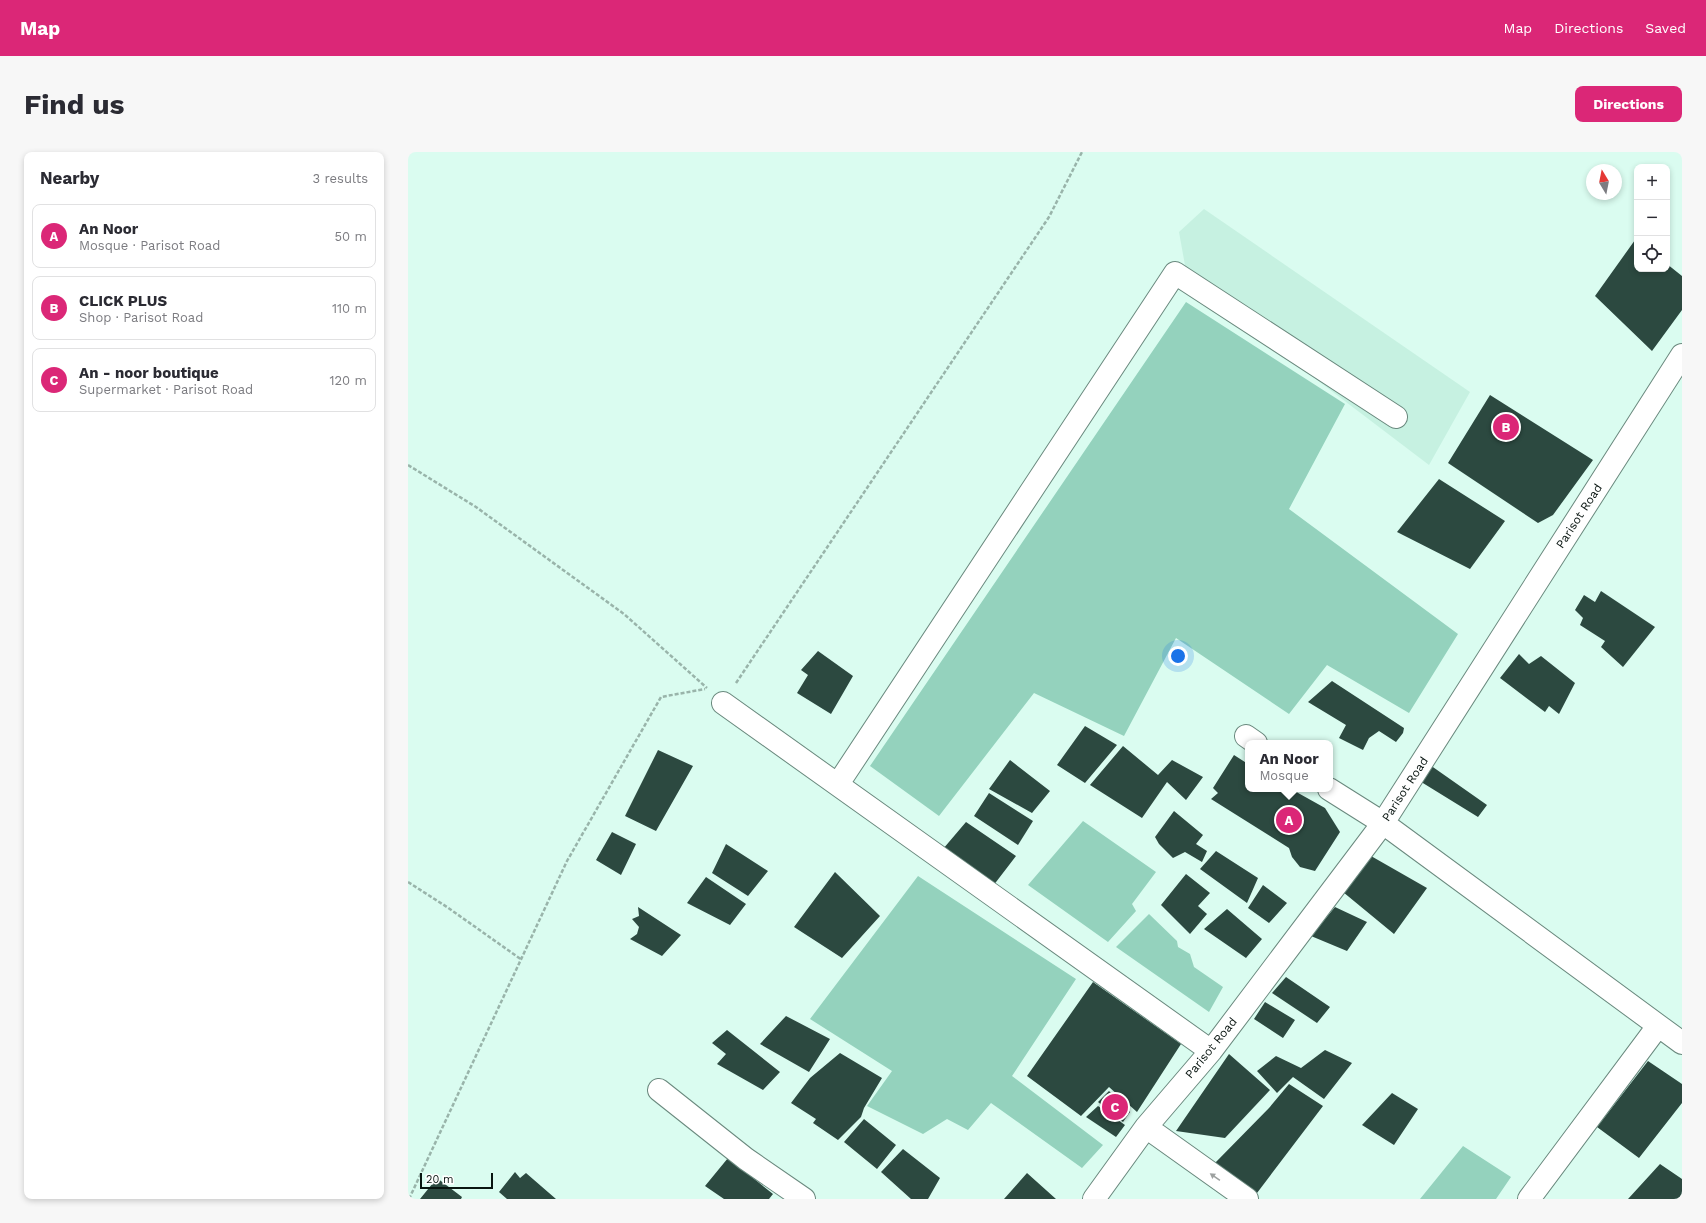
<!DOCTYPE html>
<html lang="en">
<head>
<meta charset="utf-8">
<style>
  body { margin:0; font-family:"Work Sans",sans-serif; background:#f7f7f7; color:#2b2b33 }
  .controls { position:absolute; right:12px; top:12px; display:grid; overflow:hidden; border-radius:8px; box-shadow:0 2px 6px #0003 }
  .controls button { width:36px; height:36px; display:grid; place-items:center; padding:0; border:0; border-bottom:1px solid #e1e1e2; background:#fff; color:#2b2b33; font:20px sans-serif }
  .compass { position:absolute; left:1178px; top:12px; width:36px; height:36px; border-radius:50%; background:#fff; box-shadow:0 2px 6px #0003; rotate:350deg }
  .scale { position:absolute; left:12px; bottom:10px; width:73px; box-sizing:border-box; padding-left:4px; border:2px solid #091511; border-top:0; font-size:11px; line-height:14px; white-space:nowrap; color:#091511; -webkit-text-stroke:3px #fff; paint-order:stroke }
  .you { position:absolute; left:770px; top:504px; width:14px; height:14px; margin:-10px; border:3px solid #fff; border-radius:50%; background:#1a73e8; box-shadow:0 0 0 6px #1a73e833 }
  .badge { display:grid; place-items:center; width:26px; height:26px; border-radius:50%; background:#db2777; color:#fff; font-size:13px; font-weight:700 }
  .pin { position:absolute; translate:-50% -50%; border:2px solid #fff; box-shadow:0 1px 4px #0006 }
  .popup { position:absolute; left:837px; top:588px; width:88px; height:52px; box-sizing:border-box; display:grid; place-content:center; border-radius:8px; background:#fff; filter:drop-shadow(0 1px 3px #0005); font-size:13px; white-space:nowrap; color:#7c7c81 }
  .popup b { font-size:15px; color:#2b2b33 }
  .popup::after { content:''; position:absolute; left:50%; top:100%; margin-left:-8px; border:8px solid transparent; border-top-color:#fff }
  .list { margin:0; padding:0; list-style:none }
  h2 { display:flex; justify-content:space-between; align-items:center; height:52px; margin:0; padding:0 16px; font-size:17px }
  h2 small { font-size:13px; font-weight:400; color:#7c7c81 }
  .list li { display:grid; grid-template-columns:26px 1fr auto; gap:12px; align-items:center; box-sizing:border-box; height:64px; margin:0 8px 8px; padding:0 8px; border:1px solid #e1e1e2; border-radius:8px }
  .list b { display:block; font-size:15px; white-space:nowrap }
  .list p { margin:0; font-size:13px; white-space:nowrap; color:#7c7c81 }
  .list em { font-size:13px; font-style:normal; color:#7c7c81 }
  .icon { flex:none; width:22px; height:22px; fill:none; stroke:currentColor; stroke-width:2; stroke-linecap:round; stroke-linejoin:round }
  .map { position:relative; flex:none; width:1274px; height:1047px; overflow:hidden; border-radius:8px }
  header { display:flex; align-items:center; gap:24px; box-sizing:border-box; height:56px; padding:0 20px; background:#db2777; color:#fff }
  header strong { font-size:19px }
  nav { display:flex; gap:22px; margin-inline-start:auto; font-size:14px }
  .intro { display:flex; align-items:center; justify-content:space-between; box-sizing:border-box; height:96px; padding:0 24px }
  h1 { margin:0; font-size:28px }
  .button { padding:10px 18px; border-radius:8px; background:#db2777; color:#fff; font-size:14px; font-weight:700 }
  main { display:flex; gap:24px; padding:0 24px }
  aside { flex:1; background:#fff; border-radius:8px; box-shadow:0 2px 6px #0003 }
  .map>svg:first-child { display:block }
  .built { fill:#c6f1e1 }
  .green { fill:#94d2bd }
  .building { fill:#2c4940 }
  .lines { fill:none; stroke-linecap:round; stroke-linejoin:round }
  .minor-casing { stroke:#6a897e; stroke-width:24 }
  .path { stroke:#99b4aa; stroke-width:2.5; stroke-dasharray:4 2; stroke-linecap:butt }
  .minor { stroke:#fff; stroke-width:22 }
  .oneway { fill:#9da1a0 }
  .labels { text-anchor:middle; stroke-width:4; stroke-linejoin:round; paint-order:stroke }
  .street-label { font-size:12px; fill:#091511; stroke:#fff }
</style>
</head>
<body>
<header>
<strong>Map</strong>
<nav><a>Map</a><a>Directions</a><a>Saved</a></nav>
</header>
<div class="intro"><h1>Find us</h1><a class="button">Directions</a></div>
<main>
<aside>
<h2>Nearby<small>3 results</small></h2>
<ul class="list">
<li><span class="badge">A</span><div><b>An Noor</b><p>Mosque · Parisot Road</p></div><em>50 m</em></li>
<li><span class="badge">B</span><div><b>CLICK PLUS</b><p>Shop · Parisot Road</p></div><em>110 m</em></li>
<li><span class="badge">C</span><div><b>An - noor boutique</b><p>Supermarket · Parisot Road</p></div><em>120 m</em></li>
</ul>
</aside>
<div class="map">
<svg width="1274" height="1047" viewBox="0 0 1274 1047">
  <rect width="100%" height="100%" fill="#dafcf0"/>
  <path class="built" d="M 796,57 L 1062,240 L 1021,313 L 780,130 L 771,80 Z"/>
  <path class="green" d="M 778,150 L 937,252 L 881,357 L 1050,482 L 1001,561 L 919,513 L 881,562 L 768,486 L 716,584 L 626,541 L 531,664 L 462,614 Z
    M 675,669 L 748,720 L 724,752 L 728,759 L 700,790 L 620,733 Z
    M 510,724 L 668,827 L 604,924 L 695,993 L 674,1016 L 583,951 L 560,978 L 539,967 L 515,982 L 459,954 L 484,919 L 402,867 Z
    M 741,762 L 769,789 L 770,795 L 782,802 L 786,815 L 815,835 L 801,860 L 708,795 Z
    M 1055,994 L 1103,1025 L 1088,1047 L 1012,1047 Z"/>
  <path class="building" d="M 1227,88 L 1229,89 L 1229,117 L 1259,117 L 1259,112 L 1274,124 L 1274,158 L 1244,199 L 1187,144 Z
    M 1082,243 L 1185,308 L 1145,363 L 1130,371 L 1040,311 Z
    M 1031,327 L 1097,369 L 1062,417 L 989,380 Z
    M 1193,439 L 1247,475 L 1215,515 L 1193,495 L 1197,489 L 1172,473 L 1175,466 L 1167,458 L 1176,443 L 1187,450 Z
    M 410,499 L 445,524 L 423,562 L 389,541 L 400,523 L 393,518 Z
    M 1111,502 L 1121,512 L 1133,504 L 1167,531 L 1151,562 L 1141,554 L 1137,560 L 1092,526 Z
    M 924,529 L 996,576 L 995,581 L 988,590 L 971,579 L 961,586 L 955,598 L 931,586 L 938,573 L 900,550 Z
    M 677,574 L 709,593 L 677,631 L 649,613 Z
    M 715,594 L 750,623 L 764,608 L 795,625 L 778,648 L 759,630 L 734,666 L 682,633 Z
    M 250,598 L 285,614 L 248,679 L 217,664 Z
    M 826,603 L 840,612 L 840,637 L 883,637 L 917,656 L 932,680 L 907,719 L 892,715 L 884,705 L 881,696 L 803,647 L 810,641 L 805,636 Z
    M 602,608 L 642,639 L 624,661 L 581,637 Z
    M 1022,613 L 1079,653 L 1070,665 L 1010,628 Z
    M 581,641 L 625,669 L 610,693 L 566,664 Z
    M 766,659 L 795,683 L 788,692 L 799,699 L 794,710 L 777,700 L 765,706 L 751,692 L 747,685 Z
    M 558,670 L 608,704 L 585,734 L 535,697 Z
    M 204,680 L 228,692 L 213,723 L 188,708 Z
    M 318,692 L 360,719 L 340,744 L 304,721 Z
    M 808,699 L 850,726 L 839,751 L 792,717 Z
    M 963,704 L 1019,736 L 986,782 L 935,740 Z
    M 427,720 L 472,764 L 434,806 L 386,775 Z
    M 778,722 L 802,741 L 790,754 L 799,762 L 782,782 L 753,753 Z
    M 298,725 L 338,752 L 322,773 L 279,751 Z
    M 855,733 L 879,751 L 861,771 L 840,756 Z
    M 230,755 L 273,783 L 254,804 L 222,787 L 229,782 L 231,775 L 224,767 L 231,764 Z
    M 927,755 L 959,770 L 939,799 L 903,784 Z
    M 819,757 L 854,787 L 838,806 L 796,777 Z
    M 878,825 L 922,855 L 909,871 L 864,841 Z
    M 685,830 L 773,892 L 729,960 L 701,935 L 673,964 L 619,924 Z
    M 857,850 L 887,868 L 875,886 L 846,867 Z
    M 378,864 L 422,887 L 401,920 L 352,892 Z
    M 319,878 L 372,920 L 355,938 L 309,912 L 318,902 L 304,891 Z
    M 917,898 L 944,911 L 916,947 L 885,925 L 869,941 L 849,919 L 868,904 L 893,916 Z
    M 432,901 L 474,926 L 456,956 L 453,965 L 430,988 L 405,971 L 408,967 L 383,951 L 402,926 Z
    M 821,902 L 862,938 L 817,986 L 768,979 Z
    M 1240,909 L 1274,932 L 1274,951 L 1231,1006 L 1189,975 Z
    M 881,932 L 915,954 L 849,1041 L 807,1011 L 861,956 Z
    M 701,939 L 722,960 L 715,970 L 690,950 Z
    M 984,941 L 1010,957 L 986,993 L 954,973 Z
    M 690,954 L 717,973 L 708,985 L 678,965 Z
    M 456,967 L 488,993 L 469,1017 L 436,990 Z
    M 495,997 L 532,1026 L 520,1047 L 503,1047 L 473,1020 Z
    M 320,1006 L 365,1042 L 361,1047 L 316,1047 L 297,1034 Z
    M 1252,1012 L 1274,1027 L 1274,1047 L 1220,1047 Z
    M 107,1020 L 112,1026 L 118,1021 L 148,1047 L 99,1047 L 91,1040 Z
    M 619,1021 L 648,1047 L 596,1047 Z
    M 29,1026 L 54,1045 L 53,1047 L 12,1047 Z"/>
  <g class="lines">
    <g class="minor-casing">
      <path id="minor" d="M 315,551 L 803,899
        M 838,584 L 848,591
        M 430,632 L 767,121 L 988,265
        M 921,637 L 975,671 L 1274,891
        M 251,938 L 338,1007 L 396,1047
        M 738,975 L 839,1047
        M 686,1047 L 738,975 L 803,899 L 975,671 L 1274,203
        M 1121,1047 L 1250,874"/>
    </g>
    <path class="path" d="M 0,313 L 68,355 L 216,462 L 299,536
      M 328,531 L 641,65 L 674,0
      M 0,730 L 39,755 L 114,808
      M 1,1047 L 159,709 L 253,545 L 297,537"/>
    <use href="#minor" class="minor"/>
  </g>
  <defs><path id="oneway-solid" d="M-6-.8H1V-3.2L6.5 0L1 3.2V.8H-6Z"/></defs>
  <use class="oneway" href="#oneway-solid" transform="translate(807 1025) rotate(-145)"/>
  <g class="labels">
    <g class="street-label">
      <text transform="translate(1171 364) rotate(-57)" y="4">Parisot Road</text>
      <text transform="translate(997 637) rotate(-57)" y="4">Parisot Road</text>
      <text transform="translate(803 896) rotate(-51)" y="4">Parisot Road</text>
    </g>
  </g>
</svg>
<div class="controls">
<button>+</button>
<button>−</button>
<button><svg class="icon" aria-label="locate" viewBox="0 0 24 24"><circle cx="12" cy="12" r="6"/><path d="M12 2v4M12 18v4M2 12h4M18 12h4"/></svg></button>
</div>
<svg class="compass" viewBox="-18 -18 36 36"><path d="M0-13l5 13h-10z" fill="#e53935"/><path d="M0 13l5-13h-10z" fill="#7c7c81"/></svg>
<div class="scale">20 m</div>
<div class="you"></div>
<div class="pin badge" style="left:881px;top:668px">A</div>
<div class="popup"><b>An Noor</b>Mosque</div>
<div class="pin badge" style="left:1098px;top:275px">B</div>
<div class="pin badge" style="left:707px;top:955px">C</div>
</div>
</main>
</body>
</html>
